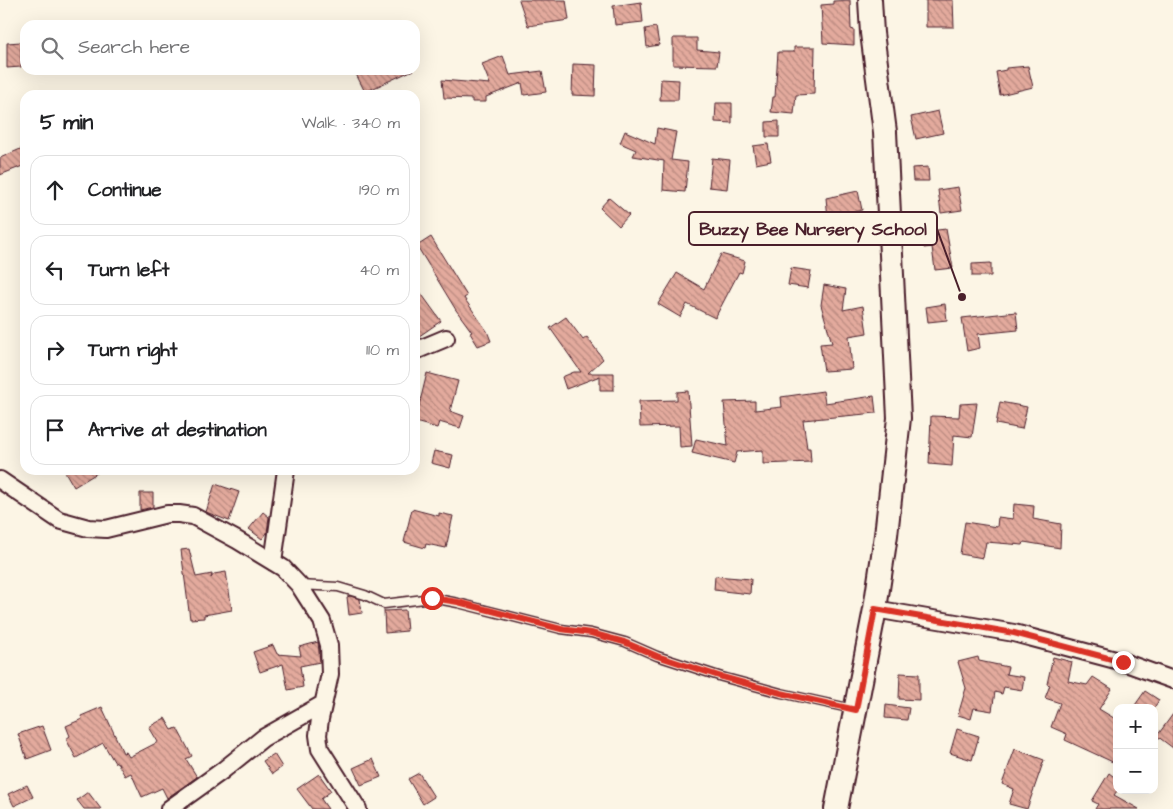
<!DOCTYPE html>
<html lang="en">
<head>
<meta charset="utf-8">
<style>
  body { margin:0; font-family:"Architects Daughter",sans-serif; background:#f2f2f2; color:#202124 }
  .controls { position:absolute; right:15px; bottom:15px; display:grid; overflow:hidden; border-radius:10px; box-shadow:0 5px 20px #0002 }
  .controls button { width:45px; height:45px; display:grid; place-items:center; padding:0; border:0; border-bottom:1px solid #e0e0e0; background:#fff; color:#202124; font:25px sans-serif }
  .stop { position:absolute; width:15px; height:15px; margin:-11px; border:4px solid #d93025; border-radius:50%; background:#fff }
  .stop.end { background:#d93025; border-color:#fff; box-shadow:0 1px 5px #0008 }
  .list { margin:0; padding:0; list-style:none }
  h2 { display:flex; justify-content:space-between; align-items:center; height:65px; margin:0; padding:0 20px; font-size:21px }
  h2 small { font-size:16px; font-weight:400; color:#757577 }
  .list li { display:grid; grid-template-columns:32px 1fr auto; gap:15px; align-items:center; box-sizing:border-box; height:70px; margin:0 10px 10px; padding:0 10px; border:1px solid #e0e0e0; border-radius:15px }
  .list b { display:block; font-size:19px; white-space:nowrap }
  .list em { font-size:16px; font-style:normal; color:#757577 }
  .icon { flex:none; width:28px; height:28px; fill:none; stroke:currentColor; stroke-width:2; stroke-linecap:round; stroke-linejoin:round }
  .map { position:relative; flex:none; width:1173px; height:809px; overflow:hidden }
  .search { position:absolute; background:#fff; box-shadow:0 5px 20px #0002; left:20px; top:20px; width:400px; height:55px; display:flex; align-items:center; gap:12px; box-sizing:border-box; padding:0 18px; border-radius:15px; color:#757577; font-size:19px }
  .panel { position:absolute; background:#fff; box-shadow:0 5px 20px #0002; left:20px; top:90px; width:400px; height:385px; border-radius:15px }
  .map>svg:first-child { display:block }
  .building { fill:url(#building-back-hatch); stroke:#4a1f2b }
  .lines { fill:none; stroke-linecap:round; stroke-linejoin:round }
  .lane-casing { stroke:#4a1f2b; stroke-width:11 }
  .street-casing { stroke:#4a1f2b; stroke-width:20 }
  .secondary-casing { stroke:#4a1f2b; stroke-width:26 }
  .lane { stroke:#fcf5e5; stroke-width:8 }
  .street { stroke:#fcf5e5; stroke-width:16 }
  .secondary { stroke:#fcf5e5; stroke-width:22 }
  .route { stroke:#d93025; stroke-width:6 }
  .leader { fill:none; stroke:#4a1f2b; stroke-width:2 }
  .callout-dot { fill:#4a1f2b; stroke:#fcf5e5; stroke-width:2 }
  .callout { fill:#fcf5e5; stroke:#4a1f2b; stroke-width:2 }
  .callout-label { font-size:18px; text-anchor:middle; font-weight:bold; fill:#4a1f2b }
</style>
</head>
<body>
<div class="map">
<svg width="1173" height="809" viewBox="0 0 1173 809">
  <defs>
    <pattern id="building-back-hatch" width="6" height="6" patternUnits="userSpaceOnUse" patternTransform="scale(1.25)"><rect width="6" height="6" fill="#e3aa9d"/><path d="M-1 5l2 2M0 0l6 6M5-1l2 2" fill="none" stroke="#ba8a80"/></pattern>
  </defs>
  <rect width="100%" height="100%" fill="#fcf5e5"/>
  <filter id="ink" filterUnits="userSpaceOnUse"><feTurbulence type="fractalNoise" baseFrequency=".02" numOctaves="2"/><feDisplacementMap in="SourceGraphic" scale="10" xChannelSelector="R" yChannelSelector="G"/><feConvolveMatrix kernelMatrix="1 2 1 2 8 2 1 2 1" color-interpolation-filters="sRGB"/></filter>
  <g filter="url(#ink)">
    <path class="building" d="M 519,0 L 566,0 L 569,20 L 528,26 Z
      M 850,0 L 851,29 L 854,30 L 854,45 L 823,43 L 821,5 L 833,4 L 833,1 Z
      M 926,0 L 953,0 L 954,27 L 926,27 Z
      M 641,2 L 643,22 L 615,25 L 613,6 Z
      M 656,27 L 659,45 L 647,47 L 645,29 Z
      M 673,38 L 697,38 L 697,50 L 719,52 L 717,66 L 673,65 Z
      M 21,42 L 21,67 L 7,68 L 7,43 Z
      M 794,47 L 815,47 L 814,94 L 796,95 L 794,114 L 771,112 L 773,97 L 775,97 L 778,52 L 794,52 Z
      M 503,56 L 510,75 L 542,71 L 546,92 L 524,95 L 522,83 L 486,97 L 486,102 L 472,102 L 472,99 L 444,98 L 442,80 L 490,84 L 482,64 Z
      M 573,64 L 596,65 L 595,96 L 572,95 Z
      M 1028,66 L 1033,87 L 1000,95 L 996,72 L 1006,70 L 1006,68 Z
      M 364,70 L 413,70 L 365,92 L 356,74 Z
      M 661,79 L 679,80 L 678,100 L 660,100 Z
      M 716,103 L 732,103 L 732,123 L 715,122 Z
      M 938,111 L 943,133 L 916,139 L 911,117 Z
      M 779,121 L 779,137 L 766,137 L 766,122 Z
      M 657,128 L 676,132 L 671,160 L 688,162 L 685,192 L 663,190 L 664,161 L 633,156 L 636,150 L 620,143 L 625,131 L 655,144 Z
      M 768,144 L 771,161 L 756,164 L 753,146 Z
      M 25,147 L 25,165 L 0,175 L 0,158 Z
      M 712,158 L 730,160 L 727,189 L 709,187 Z
      M 928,167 L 929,181 L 913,181 L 912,168 Z
      M 958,187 L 962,210 L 941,213 L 938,190 Z
      M 858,191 L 862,210 L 842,214 L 844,235 L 830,237 L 826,198 Z
      M 609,198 L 629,215 L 619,226 L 600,208 Z
      M 946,229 L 953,268 L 935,270 L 932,247 L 924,248 L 921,232 Z
      M 431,237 L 467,296 L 464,298 L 487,331 L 491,341 L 478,346 L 470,333 L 472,332 L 456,310 L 417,246 Z
      M 721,254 L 745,261 L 742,273 L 739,272 L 715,318 L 687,304 L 680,317 L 658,304 L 677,273 L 704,289 Z
      M 991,263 L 991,276 L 972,276 L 972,264 Z
      M 791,268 L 811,271 L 808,288 L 788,285 Z
      M 415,285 L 441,321 L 415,339 Z
      M 824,285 L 846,289 L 843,310 L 863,306 L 867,333 L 849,336 L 852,369 L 824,371 L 820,344 L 832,343 L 821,305 Z
      M 945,304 L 947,320 L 928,322 L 926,307 Z
      M 1016,312 L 1018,330 L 978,334 L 980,348 L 967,351 L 962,318 Z
      M 566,317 L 583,340 L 587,337 L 603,359 L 588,373 L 614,373 L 614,390 L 600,390 L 600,376 L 566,389 L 562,377 L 574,372 L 581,372 L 550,328 Z
      M 427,373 L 458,381 L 450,411 L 464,416 L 460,428 L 439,422 L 437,428 L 415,422 Z
      M 688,391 L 692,446 L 680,447 L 679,426 L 640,427 L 639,401 L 677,400 L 677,392 Z
      M 823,391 L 825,403 L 874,396 L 876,413 L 803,420 L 807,448 L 810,448 L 811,462 L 763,464 L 763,450 L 737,452 L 734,463 L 692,453 L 696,439 L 728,446 L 724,402 L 755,401 L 755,410 L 782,407 L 781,397 Z
      M 1000,402 L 1027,407 L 1022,429 L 996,424 Z
      M 977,403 L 972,437 L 954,435 L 952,466 L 929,464 L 931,416 L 959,417 L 960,404 Z
      M 434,451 L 453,455 L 450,468 L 431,463 Z
      M 64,470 L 102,470 L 74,487 Z
      M 215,484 L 239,492 L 229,521 L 206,512 Z
      M 140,493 L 153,493 L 153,507 L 140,510 Z
      M 1014,504 L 1034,506 L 1033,519 L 1061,524 L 1060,548 L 1024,542 L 1023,545 L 986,542 L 983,558 L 960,554 L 965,522 L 997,527 L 998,517 L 1013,519 Z
      M 412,509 L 439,516 L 439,513 L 453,516 L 446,548 L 426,544 L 425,548 L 404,542 Z
      M 263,512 L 269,517 L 267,533 L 262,539 L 249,529 Z
      M 189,549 L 196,577 L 212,574 L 211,578 L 214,574 L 226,572 L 232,610 L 204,615 L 204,618 L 190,619 L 181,550 Z
      M 715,576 L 751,579 L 750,594 L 714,590 Z
      M 350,596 L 360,599 L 362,613 L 349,615 L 347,597 Z
      M 405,610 L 407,631 L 385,633 L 384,611 Z
      M 318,642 L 320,662 L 300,666 L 303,687 L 288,690 L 283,664 L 260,672 L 253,652 L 273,645 L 277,654 L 301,656 L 299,647 Z
      M 978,657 L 979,661 L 1008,667 L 1006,674 L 1024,677 L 1022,690 L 1004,687 L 1002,694 L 995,692 L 992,711 L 974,708 L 971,719 L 958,715 L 966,688 L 958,662 Z
      M 1053,657 L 1072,662 L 1068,681 L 1087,685 L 1093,677 L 1112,689 L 1099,709 L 1117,720 L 1117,764 L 1065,740 L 1067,734 L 1051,727 L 1060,703 L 1045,698 L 1050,685 L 1047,684 Z
      M 900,673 L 919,674 L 919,700 L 899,699 Z
      M 1145,691 L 1159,700 L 1154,708 L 1133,708 Z
      M 886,705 L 909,708 L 907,720 L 885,718 Z
      M 102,707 L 123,753 L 126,752 L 129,757 L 158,742 L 149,727 L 165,718 L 172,730 L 177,728 L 192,756 L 186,759 L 197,777 L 167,798 L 162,788 L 142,797 L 131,773 L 125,776 L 117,762 L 115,763 L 103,743 L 76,758 L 66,739 L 70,736 L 66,726 L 82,719 L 81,716 Z
      M 1173,714 L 1173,748 L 1157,736 Z
      M 42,726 L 51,750 L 27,759 L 18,734 Z
      M 957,729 L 979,736 L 972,760 L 950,753 Z
      M 1015,749 L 1044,760 L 1027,809 L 1009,804 L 1014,789 L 1002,784 Z
      M 274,754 L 282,767 L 272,774 L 263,761 Z
      M 373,759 L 381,777 L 361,785 L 353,768 Z
      M 419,773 L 434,797 L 423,804 L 408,779 Z
      M 1109,773 L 1117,779 L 1117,791 L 1114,795 L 1139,809 L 1095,809 L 1098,804 L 1092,801 Z
      M 319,774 L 331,791 L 321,799 L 328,809 L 312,809 L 297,789 Z
      M 27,785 L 33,797 L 14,806 L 8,794 Z
      M 88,792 L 101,809 L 84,809 L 77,800 Z"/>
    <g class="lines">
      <g class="lane-casing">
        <path id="lane" d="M 299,585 L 338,587 L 365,595 L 384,604 L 432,598 L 458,603 L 561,629 L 591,633 L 625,642 L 657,656 L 722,677 L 781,693 L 853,709"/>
      </g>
      <g class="street-casing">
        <path id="street" d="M 415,351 L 446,338
          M 0,480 L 59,520 L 88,528 L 106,529 L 167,514 L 179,514 L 193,516 L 237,540 L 283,568 L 299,585 L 322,621 L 329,645 L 330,674 L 320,719 L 318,735 L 320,749 L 358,809
          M 273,562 L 286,470
          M 875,609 L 1014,633 L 1123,662 L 1173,680
          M 169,809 L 222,771 L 263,738 L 323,704"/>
      </g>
      <g class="secondary-casing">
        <path id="secondary" d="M 836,809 L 875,609 L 886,535 L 899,418 L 885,132 L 872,33 L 870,0"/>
      </g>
      <use href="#lane" class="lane"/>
      <use href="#street" class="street"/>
      <use href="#secondary" class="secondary"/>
    </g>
  </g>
  <g class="lines" filter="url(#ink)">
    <path class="route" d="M 432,598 L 458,602 L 561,629 L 591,633 L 624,642 L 657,656 L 722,677 L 781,693 L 856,710 L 875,609 L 1014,633 L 1123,662"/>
  </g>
  <path class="leader" d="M962 297L937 229"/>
  <circle class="callout-dot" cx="962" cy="297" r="5"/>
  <rect class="callout" x="689" y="212" width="248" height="33" rx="5"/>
  <g class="callout-label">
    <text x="813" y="235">Buzzy Bee Nursery School</text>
  </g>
</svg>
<div class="controls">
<button>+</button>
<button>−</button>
</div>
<div class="stop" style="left:432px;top:598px"></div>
<div class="stop end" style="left:1123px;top:662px"></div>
<div class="search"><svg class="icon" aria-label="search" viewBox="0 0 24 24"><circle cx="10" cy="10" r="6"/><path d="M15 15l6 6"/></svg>Search here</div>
<section class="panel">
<h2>5 min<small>Walk · 340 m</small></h2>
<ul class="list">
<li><svg class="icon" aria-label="ahead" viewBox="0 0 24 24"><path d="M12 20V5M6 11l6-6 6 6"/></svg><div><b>Continue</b></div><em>190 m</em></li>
<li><svg class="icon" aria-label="left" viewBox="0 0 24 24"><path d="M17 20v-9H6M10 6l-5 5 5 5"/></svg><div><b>Turn left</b></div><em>40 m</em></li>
<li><svg class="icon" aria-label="right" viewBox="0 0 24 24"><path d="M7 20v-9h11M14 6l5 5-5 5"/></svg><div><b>Turn right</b></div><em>110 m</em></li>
<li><svg class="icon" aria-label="arrive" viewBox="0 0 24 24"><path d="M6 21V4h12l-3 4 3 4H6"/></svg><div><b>Arrive at destination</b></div></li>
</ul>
</section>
</div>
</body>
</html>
